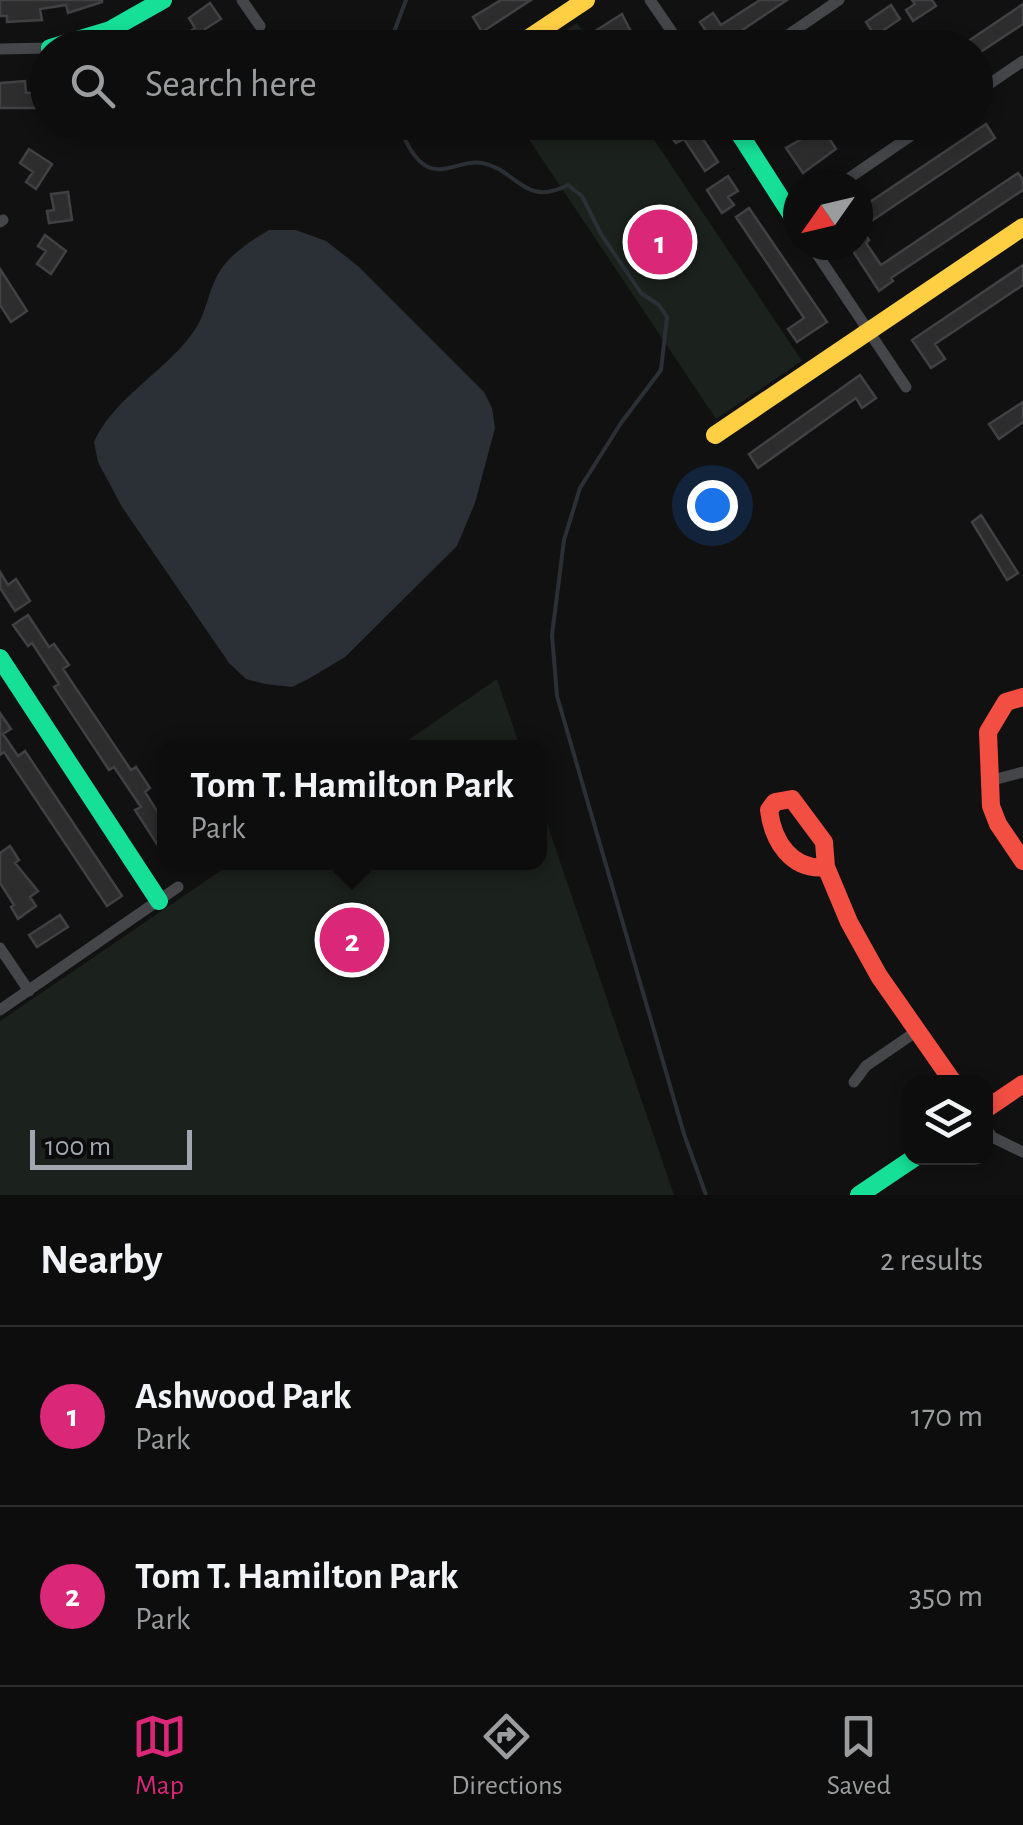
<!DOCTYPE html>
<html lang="en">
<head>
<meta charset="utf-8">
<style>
  body { margin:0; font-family:"Alegreya Sans",sans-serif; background:#1b1b1b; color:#f1f3f6 }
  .controls { position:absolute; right:30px; bottom:30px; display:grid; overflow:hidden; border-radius:20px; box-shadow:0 5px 15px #0003 }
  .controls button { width:90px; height:90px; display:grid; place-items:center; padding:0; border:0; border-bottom:2px solid #2d2d2e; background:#0d0d0d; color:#f1f3f6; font:50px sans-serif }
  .compass { position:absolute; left:783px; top:170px; width:90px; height:90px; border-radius:50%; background:#0d0d0d; box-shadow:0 5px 15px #0003; rotate:236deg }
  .scale { position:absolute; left:30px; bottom:25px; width:162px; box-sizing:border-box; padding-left:10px; border:5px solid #a3a5b1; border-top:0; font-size:28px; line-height:35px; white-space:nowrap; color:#a3a5b1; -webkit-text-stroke:8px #0c0b0c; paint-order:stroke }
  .you { position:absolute; left:712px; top:505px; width:35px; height:35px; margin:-25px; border:8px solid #fff; border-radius:50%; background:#1a73e8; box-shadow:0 0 0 15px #1a73e833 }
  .badge { display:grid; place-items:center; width:65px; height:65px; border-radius:50%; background:#db2777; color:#fff; font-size:32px; font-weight:700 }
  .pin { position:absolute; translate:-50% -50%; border:5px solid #fff; box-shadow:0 2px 10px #0006 }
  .popup { position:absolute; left:157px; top:740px; width:390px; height:130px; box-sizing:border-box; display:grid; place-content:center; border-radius:20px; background:#0d0d0d; filter:drop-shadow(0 2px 8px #0005); font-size:32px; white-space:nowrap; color:#9a9c9d }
  .popup b { font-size:38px; color:#f1f3f6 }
  .popup::after { content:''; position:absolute; left:50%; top:100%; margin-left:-20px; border:20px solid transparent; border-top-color:#0d0d0d }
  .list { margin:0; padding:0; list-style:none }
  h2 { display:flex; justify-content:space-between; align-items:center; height:130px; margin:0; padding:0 40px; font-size:42px }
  h2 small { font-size:32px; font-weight:400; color:#9a9c9d }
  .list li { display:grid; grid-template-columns:65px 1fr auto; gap:30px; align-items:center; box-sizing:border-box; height:180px; padding:0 40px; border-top:2px solid #2d2d2e }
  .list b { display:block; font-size:38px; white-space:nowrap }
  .list p { margin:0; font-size:32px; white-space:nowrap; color:#9a9c9d }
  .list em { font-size:32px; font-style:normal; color:#9a9c9d }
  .icon { flex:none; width:55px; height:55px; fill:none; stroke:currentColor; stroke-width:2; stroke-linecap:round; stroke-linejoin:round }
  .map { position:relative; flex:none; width:1023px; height:1195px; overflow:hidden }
  .search { position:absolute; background:#0d0d0d; box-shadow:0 5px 15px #0003; left:30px; right:30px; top:30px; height:110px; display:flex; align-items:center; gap:25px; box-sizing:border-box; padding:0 35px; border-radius:55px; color:#9a9c9d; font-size:38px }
  .sheet { height:490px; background:#0d0d0d }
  nav { display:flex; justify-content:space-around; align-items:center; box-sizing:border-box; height:140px; border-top:2px solid #2d2d2e; background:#0d0d0d; font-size:28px; color:#9a9c9d }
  nav a { display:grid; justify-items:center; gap:5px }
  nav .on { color:#db2777 }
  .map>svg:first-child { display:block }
  .green { fill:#1b211d }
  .water { fill:#2b3036 }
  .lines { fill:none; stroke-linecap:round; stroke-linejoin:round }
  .stream { stroke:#2b3036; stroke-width:4 }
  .building { fill:#2d2d2e; stroke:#414144; stroke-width:2.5 }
  .street { stroke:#45464a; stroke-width:11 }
  .fast { stroke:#16e098; stroke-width:18 }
  .slow { stroke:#ffcf43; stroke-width:18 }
  .jam { stroke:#f24e42; stroke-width:18 }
</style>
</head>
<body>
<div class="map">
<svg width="1023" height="1195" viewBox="0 0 1023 1195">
  <rect width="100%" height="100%" fill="#111"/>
  <path class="green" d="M 577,23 L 593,47 L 540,47 Z
    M 518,123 L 643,123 L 802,361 L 716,419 Z
    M 497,679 L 520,747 L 398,747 Z
    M 540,803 L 674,1195 L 0,1195 L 0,1021 L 232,863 L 540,862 Z"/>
  <path class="water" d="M 269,230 L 296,230 L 326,241 L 358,266 L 484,392 L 492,408 L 495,428 L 475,503 L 457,546 L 345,657 L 310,678 L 292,687 L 265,684 L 246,679 L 229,663 L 122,507 L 98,462 L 94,442 C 111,403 155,377 183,345 C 208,317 203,305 217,276 C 227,256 250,241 269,230 Z"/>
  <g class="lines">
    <path class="stream" d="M 388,48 L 406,0
      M 397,122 C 404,138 413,160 428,167 C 444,175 465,159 482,163 C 517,169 523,208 568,185 L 582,196 L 601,234 L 641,293 L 659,305 L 667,317 L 661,370 L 621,423 L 580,488 L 564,540 L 552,635 L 557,696 L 684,1134 L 706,1195"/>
  </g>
  <path class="building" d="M 0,0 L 102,0 L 102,2 L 68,13 L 66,5 L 40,9 L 42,20 L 7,22 L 7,16 L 0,16 Z
    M 501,0 L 531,0 L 482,32 L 473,17 Z
    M 760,0 L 787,0 L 717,47 L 700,22 L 713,13 L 721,25 Z
    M 912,0 L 932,0 L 936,6 L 913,21 L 906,10 L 915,4 Z
    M 210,3 L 221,19 L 205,29 L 211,37 L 195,48 L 162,48 L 157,39 L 167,33 L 173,43 L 195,28 L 189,18 Z
    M 1023,4 L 1023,24 L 979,53 L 976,48 L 958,48 Z
    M 891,5 L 900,19 L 875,36 L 866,22 Z
    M 622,14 L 629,28 L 643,48 L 624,48 L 616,36 L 601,46 L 592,33 Z
    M 25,81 L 26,93 L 42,92 L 43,108 L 0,108 L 0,83 Z
    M 658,122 L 692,122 L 718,162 L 705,171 L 684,139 L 676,143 Z
    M 831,122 L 838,133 L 829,138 L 836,149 L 803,173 L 786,148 Z
    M 986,124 L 995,138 L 861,228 L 869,240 L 866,243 L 881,265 L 1018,173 L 1023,180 L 1023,190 L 891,278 L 893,281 L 879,291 L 849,245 L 858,245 L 858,210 Z
    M 29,149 L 52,164 L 36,189 L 26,182 L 33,172 L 20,163 Z
    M 728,176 L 738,191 L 728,197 L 734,205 L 722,213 L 707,190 Z
    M 68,192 L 72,220 L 49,223 L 47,211 L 54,210 L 51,194 Z
    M 749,208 L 827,322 L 797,342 L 788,329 L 804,318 L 736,217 Z
    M 45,235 L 66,251 L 51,274 L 37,264 L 46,251 L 38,246 Z
    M 1023,265 L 1023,285 L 935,344 L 945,359 L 931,368 L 912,340 Z
    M 0,269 L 27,311 L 11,322 L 0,305 Z
    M 860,375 L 876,398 L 862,408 L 856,398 L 758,468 L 749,454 Z
    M 1023,402 L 1023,422 L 999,439 L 989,424 Z
    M 981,515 L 1018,573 L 1007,580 L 972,522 Z
    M 0,572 L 8,585 L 16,579 L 30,601 L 15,611 L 0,588 Z
    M 28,615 L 49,647 L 54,644 L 69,665 L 63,669 L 131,770 L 136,767 L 150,788 L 145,792 L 164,822 L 164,855 L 135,810 L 141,807 L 114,767 L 109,770 L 54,687 L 59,684 L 32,643 L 28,646 L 13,625 Z
    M 0,713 L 11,729 L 3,734 L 18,756 L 25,751 L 122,896 L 107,906 L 4,752 L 0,755 Z
    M 10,846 L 19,860 L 15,863 L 38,891 L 30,897 L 36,906 L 18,919 L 11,907 L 14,905 L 0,883 L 0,853 Z
    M 60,915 L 68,927 L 37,947 L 29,935 Z"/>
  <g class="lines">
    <path class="street" d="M 242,0 L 260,26
      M 650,0 L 683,48
      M 769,48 L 839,0
      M 0,49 L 48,48
      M 976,93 L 1023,61
      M 839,185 L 931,122
      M 0,222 L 3,220
      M 811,245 L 906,387
      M 989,781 L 1023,772
      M 0,948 L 29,991
      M 0,1010 L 178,887
      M 854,1082 L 866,1066 L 917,1031
      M 986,1128 L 992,1137 L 1023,1152"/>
    <path class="fast" d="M 50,48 L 110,30 L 163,0
      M 732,122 L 798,225
      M 0,658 L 159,901
      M 859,1195 L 914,1158"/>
    <path class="slow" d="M 514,48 L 586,0
      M 715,435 L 1023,227"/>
    <path class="jam" d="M 1023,697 L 1006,702 L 988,732 L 991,806 L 998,824 L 1023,861
      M 826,867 C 792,871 773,842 769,810 L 775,802 L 792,799 L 824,842 L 826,867 L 849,922 L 879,976 L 953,1082
      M 986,1109 L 1023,1084"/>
  </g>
</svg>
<div class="controls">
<button><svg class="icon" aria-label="layers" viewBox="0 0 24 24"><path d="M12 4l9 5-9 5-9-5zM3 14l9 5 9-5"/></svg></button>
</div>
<svg class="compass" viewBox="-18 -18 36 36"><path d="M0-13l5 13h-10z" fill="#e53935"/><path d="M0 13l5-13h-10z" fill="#9a9c9d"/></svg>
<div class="scale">100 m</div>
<div class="you"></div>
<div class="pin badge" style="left:660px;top:242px">1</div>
<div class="pin badge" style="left:352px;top:940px">2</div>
<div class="popup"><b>Tom T. Hamilton Park</b>Park</div>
<div class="search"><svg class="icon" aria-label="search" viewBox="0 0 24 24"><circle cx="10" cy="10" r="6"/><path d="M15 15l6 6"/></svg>Search here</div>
</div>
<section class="sheet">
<h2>Nearby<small>2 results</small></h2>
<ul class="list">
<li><span class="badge">1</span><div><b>Ashwood Park</b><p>Park</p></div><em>170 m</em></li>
<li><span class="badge">2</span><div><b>Tom T. Hamilton Park</b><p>Park</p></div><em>350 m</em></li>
</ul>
</section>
<nav>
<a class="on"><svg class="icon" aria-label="map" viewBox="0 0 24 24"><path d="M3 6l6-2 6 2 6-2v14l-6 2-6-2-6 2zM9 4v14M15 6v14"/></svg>Map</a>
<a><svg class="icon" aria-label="directions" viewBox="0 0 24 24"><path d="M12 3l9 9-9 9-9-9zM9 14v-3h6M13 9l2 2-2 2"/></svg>Directions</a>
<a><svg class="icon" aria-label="saved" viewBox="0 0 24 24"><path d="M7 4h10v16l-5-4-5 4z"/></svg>Saved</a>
</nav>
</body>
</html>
